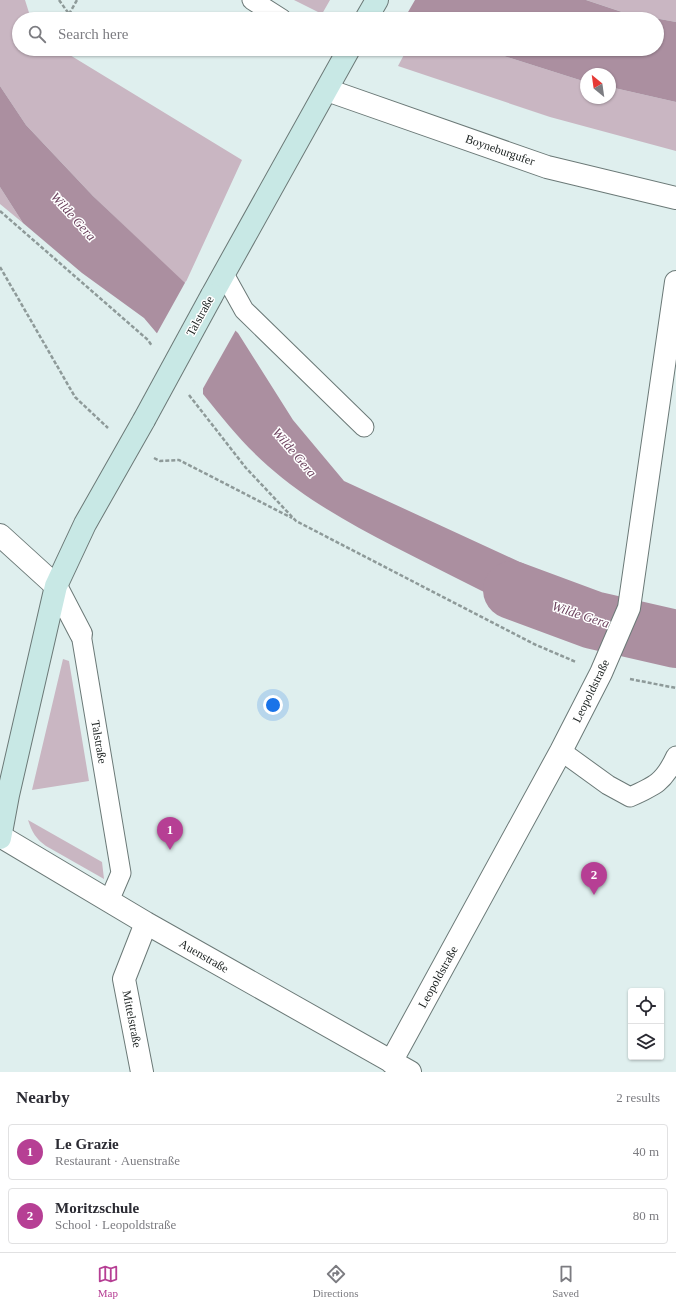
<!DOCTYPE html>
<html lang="en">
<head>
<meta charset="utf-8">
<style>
  body { margin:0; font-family:Georgia,serif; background:#f7f7f7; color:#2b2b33 }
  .controls { position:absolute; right:12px; bottom:12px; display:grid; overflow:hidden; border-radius:4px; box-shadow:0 1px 3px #0004 }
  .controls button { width:36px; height:36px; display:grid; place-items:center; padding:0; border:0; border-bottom:1px solid #e1e1e2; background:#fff; color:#2b2b33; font:20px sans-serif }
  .compass { position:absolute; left:580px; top:68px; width:36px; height:36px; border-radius:50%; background:#fff; box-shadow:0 1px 3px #0004; rotate:331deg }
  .you { position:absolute; left:273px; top:705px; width:14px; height:14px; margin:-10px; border:3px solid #fff; border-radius:50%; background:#1a73e8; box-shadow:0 0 0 6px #1a73e833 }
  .badge { display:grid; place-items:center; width:26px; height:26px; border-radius:50%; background:#b63f94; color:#fff; font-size:13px; font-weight:700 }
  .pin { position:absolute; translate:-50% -33px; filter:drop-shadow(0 1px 2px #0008) }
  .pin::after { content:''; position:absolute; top:21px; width:14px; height:12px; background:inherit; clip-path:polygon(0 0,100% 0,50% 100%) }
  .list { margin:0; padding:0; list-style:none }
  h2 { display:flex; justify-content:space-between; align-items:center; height:52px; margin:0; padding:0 16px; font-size:17px }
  h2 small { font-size:13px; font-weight:400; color:#7c7c81 }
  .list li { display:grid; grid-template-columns:26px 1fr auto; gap:12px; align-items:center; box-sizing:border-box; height:56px; margin:0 8px 8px; padding:0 8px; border:1px solid #e1e1e2; border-radius:4px }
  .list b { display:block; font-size:15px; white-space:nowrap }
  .list p { margin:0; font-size:13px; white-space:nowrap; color:#7c7c81 }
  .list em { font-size:13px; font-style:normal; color:#7c7c81 }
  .icon { flex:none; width:22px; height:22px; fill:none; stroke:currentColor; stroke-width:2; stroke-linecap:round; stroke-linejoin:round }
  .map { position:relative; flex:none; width:676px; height:1072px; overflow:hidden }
  .search { position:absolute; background:#fff; box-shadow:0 1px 3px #0004; left:12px; right:12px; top:12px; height:44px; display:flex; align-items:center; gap:10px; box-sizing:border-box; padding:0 14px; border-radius:22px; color:#7c7c81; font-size:15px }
  .sheet { height:180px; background:#fff }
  nav { display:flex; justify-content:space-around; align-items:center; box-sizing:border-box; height:56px; border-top:1px solid #e1e1e2; background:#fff; font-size:11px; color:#7c7c81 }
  nav a { display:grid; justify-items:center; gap:2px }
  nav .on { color:#b63f94 }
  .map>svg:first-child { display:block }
  .green { fill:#c9b6c2 }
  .water { fill:#ab8fa0 }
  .pier { fill:#dfefee }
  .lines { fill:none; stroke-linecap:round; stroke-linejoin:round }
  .river { stroke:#ab8fa0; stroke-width:58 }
  .service-casing { stroke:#6b7977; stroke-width:21 }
  .pedestrian-casing { stroke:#6b7977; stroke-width:24 }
  .minor-casing { stroke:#6b7977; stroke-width:24 }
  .secondary-casing { stroke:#6b7977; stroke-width:24 }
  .path { stroke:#8e9a99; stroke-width:2.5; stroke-dasharray:4 2; stroke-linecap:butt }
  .service { stroke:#fff; stroke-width:19 }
  .pedestrian { stroke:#fff; stroke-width:22 }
  .minor { stroke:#fff; stroke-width:22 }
  .secondary { stroke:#c8e8e5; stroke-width:22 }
  .secondary-bridge-casing { stroke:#6b7977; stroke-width:24; stroke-linecap:butt }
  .secondary-bridge { stroke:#c8e8e5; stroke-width:22 }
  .labels { text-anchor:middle; stroke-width:3; stroke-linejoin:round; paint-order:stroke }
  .street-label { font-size:12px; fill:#1a201f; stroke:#fff }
  .water-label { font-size:13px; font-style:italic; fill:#6c425e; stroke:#fff }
</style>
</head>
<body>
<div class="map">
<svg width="676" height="1072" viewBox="0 0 676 1072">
  <rect width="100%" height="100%" fill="#dfefee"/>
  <path class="green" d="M 0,0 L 25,0 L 31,19 L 19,19 L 19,49 L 60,49 L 242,160 L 185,284 L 93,196 L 26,125 L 0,86 Z
    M 294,0 L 330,0 L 322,14 Z
    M 586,0 L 676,0 L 676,22 L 622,12 Z
    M 407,49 L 482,49 L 586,82 L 586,98 L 610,98 L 610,87 L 676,102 L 676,151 L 550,117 L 398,66 Z
    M 0,187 L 23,223 L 0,204 Z
    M 63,659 L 69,661 L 89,781 L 32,790 Z
    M 28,820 L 102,862 L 104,879 L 46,846 C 36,839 32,832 28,820 Z"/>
  <path class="water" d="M 366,0 L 586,0 L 622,12 L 676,22 L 676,102 L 610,87 L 610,74 L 586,74 L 586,82 L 482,49 L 657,49 L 657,19 L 404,19 Z
    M 0,86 L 26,125 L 93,196 L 238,333 L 293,420 L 344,481 L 535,569 L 595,593 L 582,636 L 570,633 C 510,605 451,576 393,546 C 349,523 305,499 268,466 C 243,444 224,420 203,394 L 203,388 L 144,318 L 82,273 L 23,223 L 0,187 Z"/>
  <path class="pier" d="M 364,0 L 415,0 L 404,19 L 400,19 Z
    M 186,281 L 237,328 L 201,392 L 156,335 Z"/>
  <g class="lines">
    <path class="river" d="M 512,590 L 593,620 L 676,639"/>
    <g class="service-casing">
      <path id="service" d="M 252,0 L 282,19
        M 224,274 L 244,310 L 364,427
        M 81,634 L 121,873 L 109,901
        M 561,751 L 608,785 L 630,797 C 655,786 664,782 676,756"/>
    </g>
    <g class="pedestrian-casing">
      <path id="pedestrian" d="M 56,586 L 81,634"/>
    </g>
    <g class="minor-casing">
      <path id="minor" d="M 327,90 L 547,167 L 676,198
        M 0,535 L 56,586
        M 0,836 L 146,923 L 410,1072
        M 391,1062 L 561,751 L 601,673 L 629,608 L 676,282
        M 142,1072 L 124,979 L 146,923"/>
    </g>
    <g class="secondary-casing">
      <path id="secondary" d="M 366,19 L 377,0
        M 212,295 L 349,49
        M 0,838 L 8,795 L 56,586 L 85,524 L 144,420"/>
    </g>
    <path class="path" d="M 59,0 L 69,14 L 77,19
      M 69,14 L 77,0
      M 0,211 L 148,340 L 152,346
      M 0,267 L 75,397 L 108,428
      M 189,395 L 246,468 L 296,521 L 534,644 L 576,662
      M 154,458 L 160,461 L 179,460 L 292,518
      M 630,679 L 676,688"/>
    <use href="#service" class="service"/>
    <use href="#pedestrian" class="pedestrian"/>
    <use href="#minor" class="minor"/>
    <use href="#secondary" class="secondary"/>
    <g class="secondary-bridge-casing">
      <path id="secondary-bridge" d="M 144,420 L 212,295"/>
    </g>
    <use href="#secondary-bridge" class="secondary-bridge"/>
  </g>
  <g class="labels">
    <g class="street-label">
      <text transform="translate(500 150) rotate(19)" y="4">Boyneburgufer</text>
      <text transform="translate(200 316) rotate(-61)" y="4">Talstraße</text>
      <text transform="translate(591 691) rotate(-64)" y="4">Leopoldstraße</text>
      <text transform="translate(99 742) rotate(80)" y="4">Talstraße</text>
      <text transform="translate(204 956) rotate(30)" y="4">Auenstraße</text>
      <text transform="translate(438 977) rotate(-61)" y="4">Leopoldstraße</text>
      <text transform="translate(132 1019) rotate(79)" y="4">Mittelstraße</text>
    </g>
    <g class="water-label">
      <text transform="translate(74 216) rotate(48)" y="5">Wilde Gera</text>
      <text transform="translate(295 452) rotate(50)" y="5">Wilde Gera</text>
      <text transform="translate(581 614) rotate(18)" y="5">Wilde Gera</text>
    </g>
  </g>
</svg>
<div class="controls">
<button><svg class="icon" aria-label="locate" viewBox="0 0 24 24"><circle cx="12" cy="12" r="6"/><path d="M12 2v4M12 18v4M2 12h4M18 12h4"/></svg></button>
<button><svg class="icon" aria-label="layers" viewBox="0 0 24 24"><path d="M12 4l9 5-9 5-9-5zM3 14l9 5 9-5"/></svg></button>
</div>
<svg class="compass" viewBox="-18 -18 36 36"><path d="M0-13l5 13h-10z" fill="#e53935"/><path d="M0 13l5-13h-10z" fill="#7c7c81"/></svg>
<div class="you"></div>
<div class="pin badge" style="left:170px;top:850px">1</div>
<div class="pin badge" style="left:594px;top:895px">2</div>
<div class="search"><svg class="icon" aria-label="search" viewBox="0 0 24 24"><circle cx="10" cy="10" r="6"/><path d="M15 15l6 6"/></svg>Search here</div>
</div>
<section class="sheet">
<h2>Nearby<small>2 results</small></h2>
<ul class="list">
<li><span class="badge">1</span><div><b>Le Grazie</b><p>Restaurant · Auenstraße</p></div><em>40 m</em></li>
<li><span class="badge">2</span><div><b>Moritzschule</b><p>School · Leopoldstraße</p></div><em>80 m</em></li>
</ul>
</section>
<nav>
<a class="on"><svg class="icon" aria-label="map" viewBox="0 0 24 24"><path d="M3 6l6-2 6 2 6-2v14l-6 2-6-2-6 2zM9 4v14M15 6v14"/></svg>Map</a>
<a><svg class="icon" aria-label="directions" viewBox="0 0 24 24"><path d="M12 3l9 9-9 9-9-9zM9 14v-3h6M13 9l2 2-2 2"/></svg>Directions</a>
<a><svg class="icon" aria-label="saved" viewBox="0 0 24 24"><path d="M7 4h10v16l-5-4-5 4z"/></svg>Saved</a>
</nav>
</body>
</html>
